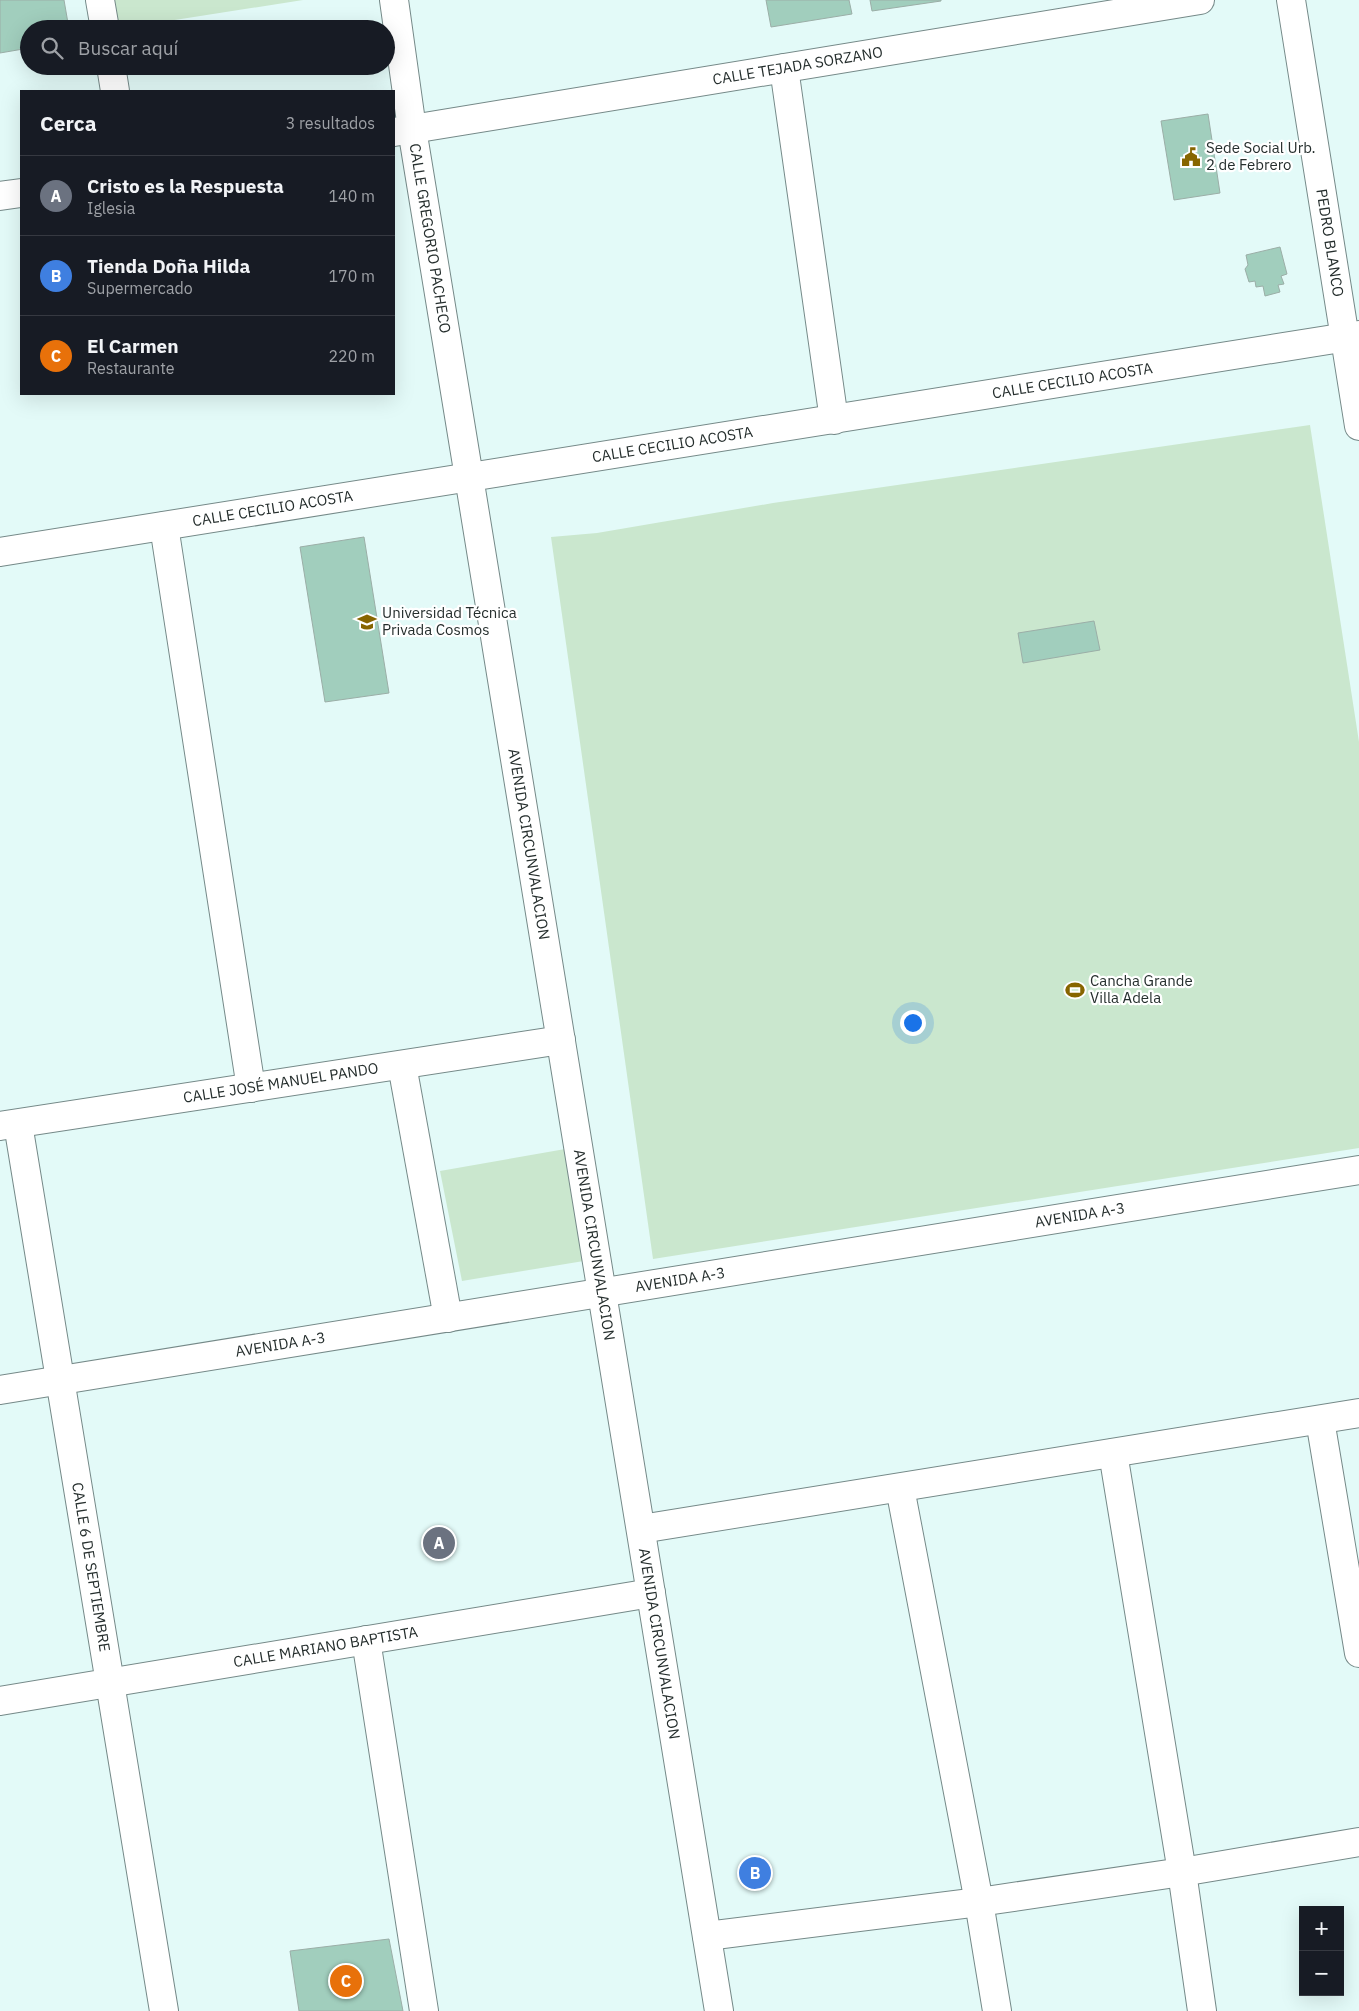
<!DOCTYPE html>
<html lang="es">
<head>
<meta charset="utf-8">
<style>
  body { margin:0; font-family:"IBM Plex Sans",sans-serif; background:#20242c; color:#f1f3f6 }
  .controls { position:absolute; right:15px; bottom:15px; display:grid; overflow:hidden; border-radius:0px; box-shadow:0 5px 20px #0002 }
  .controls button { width:45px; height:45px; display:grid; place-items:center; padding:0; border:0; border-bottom:1px solid #363941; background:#171b24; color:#f1f3f6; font:25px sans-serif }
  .you { position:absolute; left:912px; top:1022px; width:18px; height:18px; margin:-12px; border:4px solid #fff; border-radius:50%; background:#1a73e8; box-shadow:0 0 0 8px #1a73e833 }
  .badge { display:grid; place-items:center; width:32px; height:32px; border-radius:50%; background:#876500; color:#fff; font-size:16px; font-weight:700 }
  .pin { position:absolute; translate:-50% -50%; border:2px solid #fff; box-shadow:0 1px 5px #0006 }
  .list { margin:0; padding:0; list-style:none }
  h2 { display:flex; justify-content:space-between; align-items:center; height:65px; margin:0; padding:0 20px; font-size:21px }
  h2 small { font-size:16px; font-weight:400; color:#9ea1a6 }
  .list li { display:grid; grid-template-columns:32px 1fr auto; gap:15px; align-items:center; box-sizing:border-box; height:80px; padding:0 20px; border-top:1px solid #363941 }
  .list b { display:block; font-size:19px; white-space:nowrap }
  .list p { margin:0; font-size:16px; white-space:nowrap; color:#9ea1a6 }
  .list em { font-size:16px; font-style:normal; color:#9ea1a6 }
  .icon { flex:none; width:28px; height:28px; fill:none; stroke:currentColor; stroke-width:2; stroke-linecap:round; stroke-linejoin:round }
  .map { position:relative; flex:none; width:1359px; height:2011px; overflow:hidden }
  .search { position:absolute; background:#171b24; box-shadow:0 5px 20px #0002; left:20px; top:20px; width:375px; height:55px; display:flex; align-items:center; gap:12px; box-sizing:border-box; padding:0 18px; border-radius:28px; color:#9ea1a6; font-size:19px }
  .panel { position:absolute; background:#171b24; box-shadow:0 5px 20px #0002; left:20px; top:90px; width:375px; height:305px; border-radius:0px }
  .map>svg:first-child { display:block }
  .green { fill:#cae7ce }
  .building { fill:#a1cebd; stroke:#9baea7 }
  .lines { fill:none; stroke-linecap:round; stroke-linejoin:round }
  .street-casing { stroke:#758988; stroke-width:30 }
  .secondary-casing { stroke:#758988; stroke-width:30 }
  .street { stroke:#fff; stroke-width:28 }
  .secondary { stroke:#fff; stroke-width:28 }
  .labels { text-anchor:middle; stroke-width:4.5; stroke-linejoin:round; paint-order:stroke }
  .street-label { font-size:15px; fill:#252e2d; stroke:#fff }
  .poi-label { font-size:15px; fill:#252e2d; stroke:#fff; text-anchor:start }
</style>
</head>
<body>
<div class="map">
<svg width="1359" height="2011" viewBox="0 0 1359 2011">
  <rect width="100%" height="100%" fill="#e3faf8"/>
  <path class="green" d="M 113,0 L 303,0 L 162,22 L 157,29 L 118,29 Z
    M 1310,425 L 1359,742 L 1359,1148 L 653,1259 L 551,537 L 597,533 L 773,503 Z
    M 571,1148 L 596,1259 L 462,1281 L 440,1171 Z"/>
  <path class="building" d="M 0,0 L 64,0 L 69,29 L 29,29 L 29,48 L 0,53 Z
    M 766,0 L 849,0 L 852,14 L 771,27 Z
    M 870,0 L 941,0 L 941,1 L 872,11 Z
    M 1208,114 L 1220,193 L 1174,200 L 1161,121 Z
    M 1280,247 L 1287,274 L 1281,276 L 1284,284 L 1278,285 L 1280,292 L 1265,296 L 1263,286 L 1256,287 L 1255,281 L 1249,282 L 1245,269 L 1248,265 L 1246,255 Z
    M 364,537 L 389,693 L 325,702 L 300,547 Z
    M 1094,621 L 1100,650 L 1023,663 L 1018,633 Z
    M 389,1939 L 403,2011 L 299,2011 L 290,1951 Z"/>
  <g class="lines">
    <g class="street-casing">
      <g id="street">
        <path d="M 100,0 L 105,29"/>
        <path id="s1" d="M 394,0 L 412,129 L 469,477"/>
        <path id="s2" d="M 1291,0 L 1359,426"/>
        <path d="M 111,66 L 115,91"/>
        <path d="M 784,68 L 834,420"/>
        <path id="s3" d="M 394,132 L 1200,0"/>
        <path d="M 0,196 L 21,193"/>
        <path d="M 164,526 L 251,1088"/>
        <path d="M 402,1065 L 448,1318"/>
        <path id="s4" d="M 18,1124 L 164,2011"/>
        <path id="s5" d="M 0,1126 L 561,1040"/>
        <path id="s6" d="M 0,1390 L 1359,1170"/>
        <path d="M 1320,1420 L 1359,1653"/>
        <path d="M 1113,1453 L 1182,1872 L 1202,2011"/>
        <path d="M 900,1488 L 979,1902 L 997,2011"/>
        <path d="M 641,1529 L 1359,1413"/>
        <path d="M 366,1640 L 424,2011"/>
        <path id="s7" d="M 0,1701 L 651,1593"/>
        <path d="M 707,1936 L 979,1902 L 1182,1872 L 1359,1842"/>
      </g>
    </g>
    <g class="secondary-casing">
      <g id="secondary">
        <path id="s8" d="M 469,477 L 719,2011"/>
        <path id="s9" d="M 0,552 L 1359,335"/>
      </g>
    </g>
    <use href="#street" class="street"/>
    <use href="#secondary" class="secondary"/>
  </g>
  <defs>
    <g id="civic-bare" transform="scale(1.5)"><path d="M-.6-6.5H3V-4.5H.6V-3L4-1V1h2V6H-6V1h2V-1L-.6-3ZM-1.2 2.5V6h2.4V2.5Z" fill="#876500" stroke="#fff" stroke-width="2.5" paint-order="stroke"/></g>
    <g id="university-bare" transform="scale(1.5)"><path d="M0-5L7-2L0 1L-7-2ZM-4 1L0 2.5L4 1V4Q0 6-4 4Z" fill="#876500" stroke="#fff" stroke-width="2.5" paint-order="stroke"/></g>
    <g id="stadium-bare" transform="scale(1.5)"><path d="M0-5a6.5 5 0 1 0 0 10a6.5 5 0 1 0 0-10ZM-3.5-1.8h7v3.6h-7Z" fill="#876500" stroke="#fff" stroke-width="2.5" paint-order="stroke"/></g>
  </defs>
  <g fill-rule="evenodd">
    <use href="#civic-bare" x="1191" y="157"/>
    <use href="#university-bare" x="367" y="622"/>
    <use href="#stadium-bare" x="1075" y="990"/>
  </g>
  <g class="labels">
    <g class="street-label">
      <text dy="5" stroke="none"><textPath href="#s3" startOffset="409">CALLE TEJADA SORZANO</textPath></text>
      <text dy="5" stroke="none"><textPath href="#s1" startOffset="241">CALLE GREGORIO PACHECO</textPath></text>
      <text dy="5" stroke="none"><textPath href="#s2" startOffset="246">PEDRO BLANCO</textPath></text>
      <text dy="5" stroke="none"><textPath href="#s9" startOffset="1086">CALLE CECILIO ACOSTA</textPath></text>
      <text dy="5" stroke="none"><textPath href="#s9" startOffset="681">CALLE CECILIO ACOSTA</textPath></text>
      <text dy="5" stroke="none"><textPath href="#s9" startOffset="276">CALLE CECILIO ACOSTA</textPath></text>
      <text dy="5" stroke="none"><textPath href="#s8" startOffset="372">AVENIDA CIRCUNVALACION</textPath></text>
      <text dy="5" stroke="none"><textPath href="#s5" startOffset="284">CALLE JOSÉ MANUEL PANDO</textPath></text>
      <text dy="5" stroke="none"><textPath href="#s6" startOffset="1094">AVENIDA A-3</textPath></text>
      <text dy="5" stroke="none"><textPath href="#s8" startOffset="778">AVENIDA CIRCUNVALACION</textPath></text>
      <text dy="5" stroke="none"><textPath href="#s6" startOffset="689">AVENIDA A-3</textPath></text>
      <text dy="5" stroke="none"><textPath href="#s6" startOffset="284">AVENIDA A-3</textPath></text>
      <text dy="5" stroke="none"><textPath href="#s4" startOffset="449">CALLE 6 DE SEPTIEMBRE</textPath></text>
      <text dy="5" stroke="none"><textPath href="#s8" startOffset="1182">AVENIDA CIRCUNVALACION</textPath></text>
      <text dy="5" stroke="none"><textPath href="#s7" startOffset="330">CALLE MARIANO BAPTISTA</textPath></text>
    </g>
    <g class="poi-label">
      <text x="1206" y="153">Sede Social Urb.<tspan x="1206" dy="17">2 de Febrero</tspan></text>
      <text x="382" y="618">Universidad Técnica<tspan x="382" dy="17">Privada Cosmos</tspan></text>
      <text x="1090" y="986">Cancha Grande<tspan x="1090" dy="17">Villa Adela</tspan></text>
    </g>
  </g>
</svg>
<div class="controls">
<button>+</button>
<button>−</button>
</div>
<div class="you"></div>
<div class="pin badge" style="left:439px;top:1543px;background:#6b7280">A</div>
<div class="pin badge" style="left:755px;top:1873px;background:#3f7fe0">B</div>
<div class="pin badge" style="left:346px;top:1981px;background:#e8710a">C</div>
<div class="search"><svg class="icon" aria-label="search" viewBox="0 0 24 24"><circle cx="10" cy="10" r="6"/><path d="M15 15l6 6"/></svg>Buscar aquí</div>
<section class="panel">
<h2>Cerca<small>3 resultados</small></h2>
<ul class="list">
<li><span class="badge" style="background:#6b7280">A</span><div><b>Cristo es la Respuesta</b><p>Iglesia</p></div><em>140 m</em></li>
<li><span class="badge" style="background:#3f7fe0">B</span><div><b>Tienda Doña Hilda</b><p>Supermercado</p></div><em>170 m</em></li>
<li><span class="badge" style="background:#e8710a">C</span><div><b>El Carmen</b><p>Restaurante</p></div><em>220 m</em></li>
</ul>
</section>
</div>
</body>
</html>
